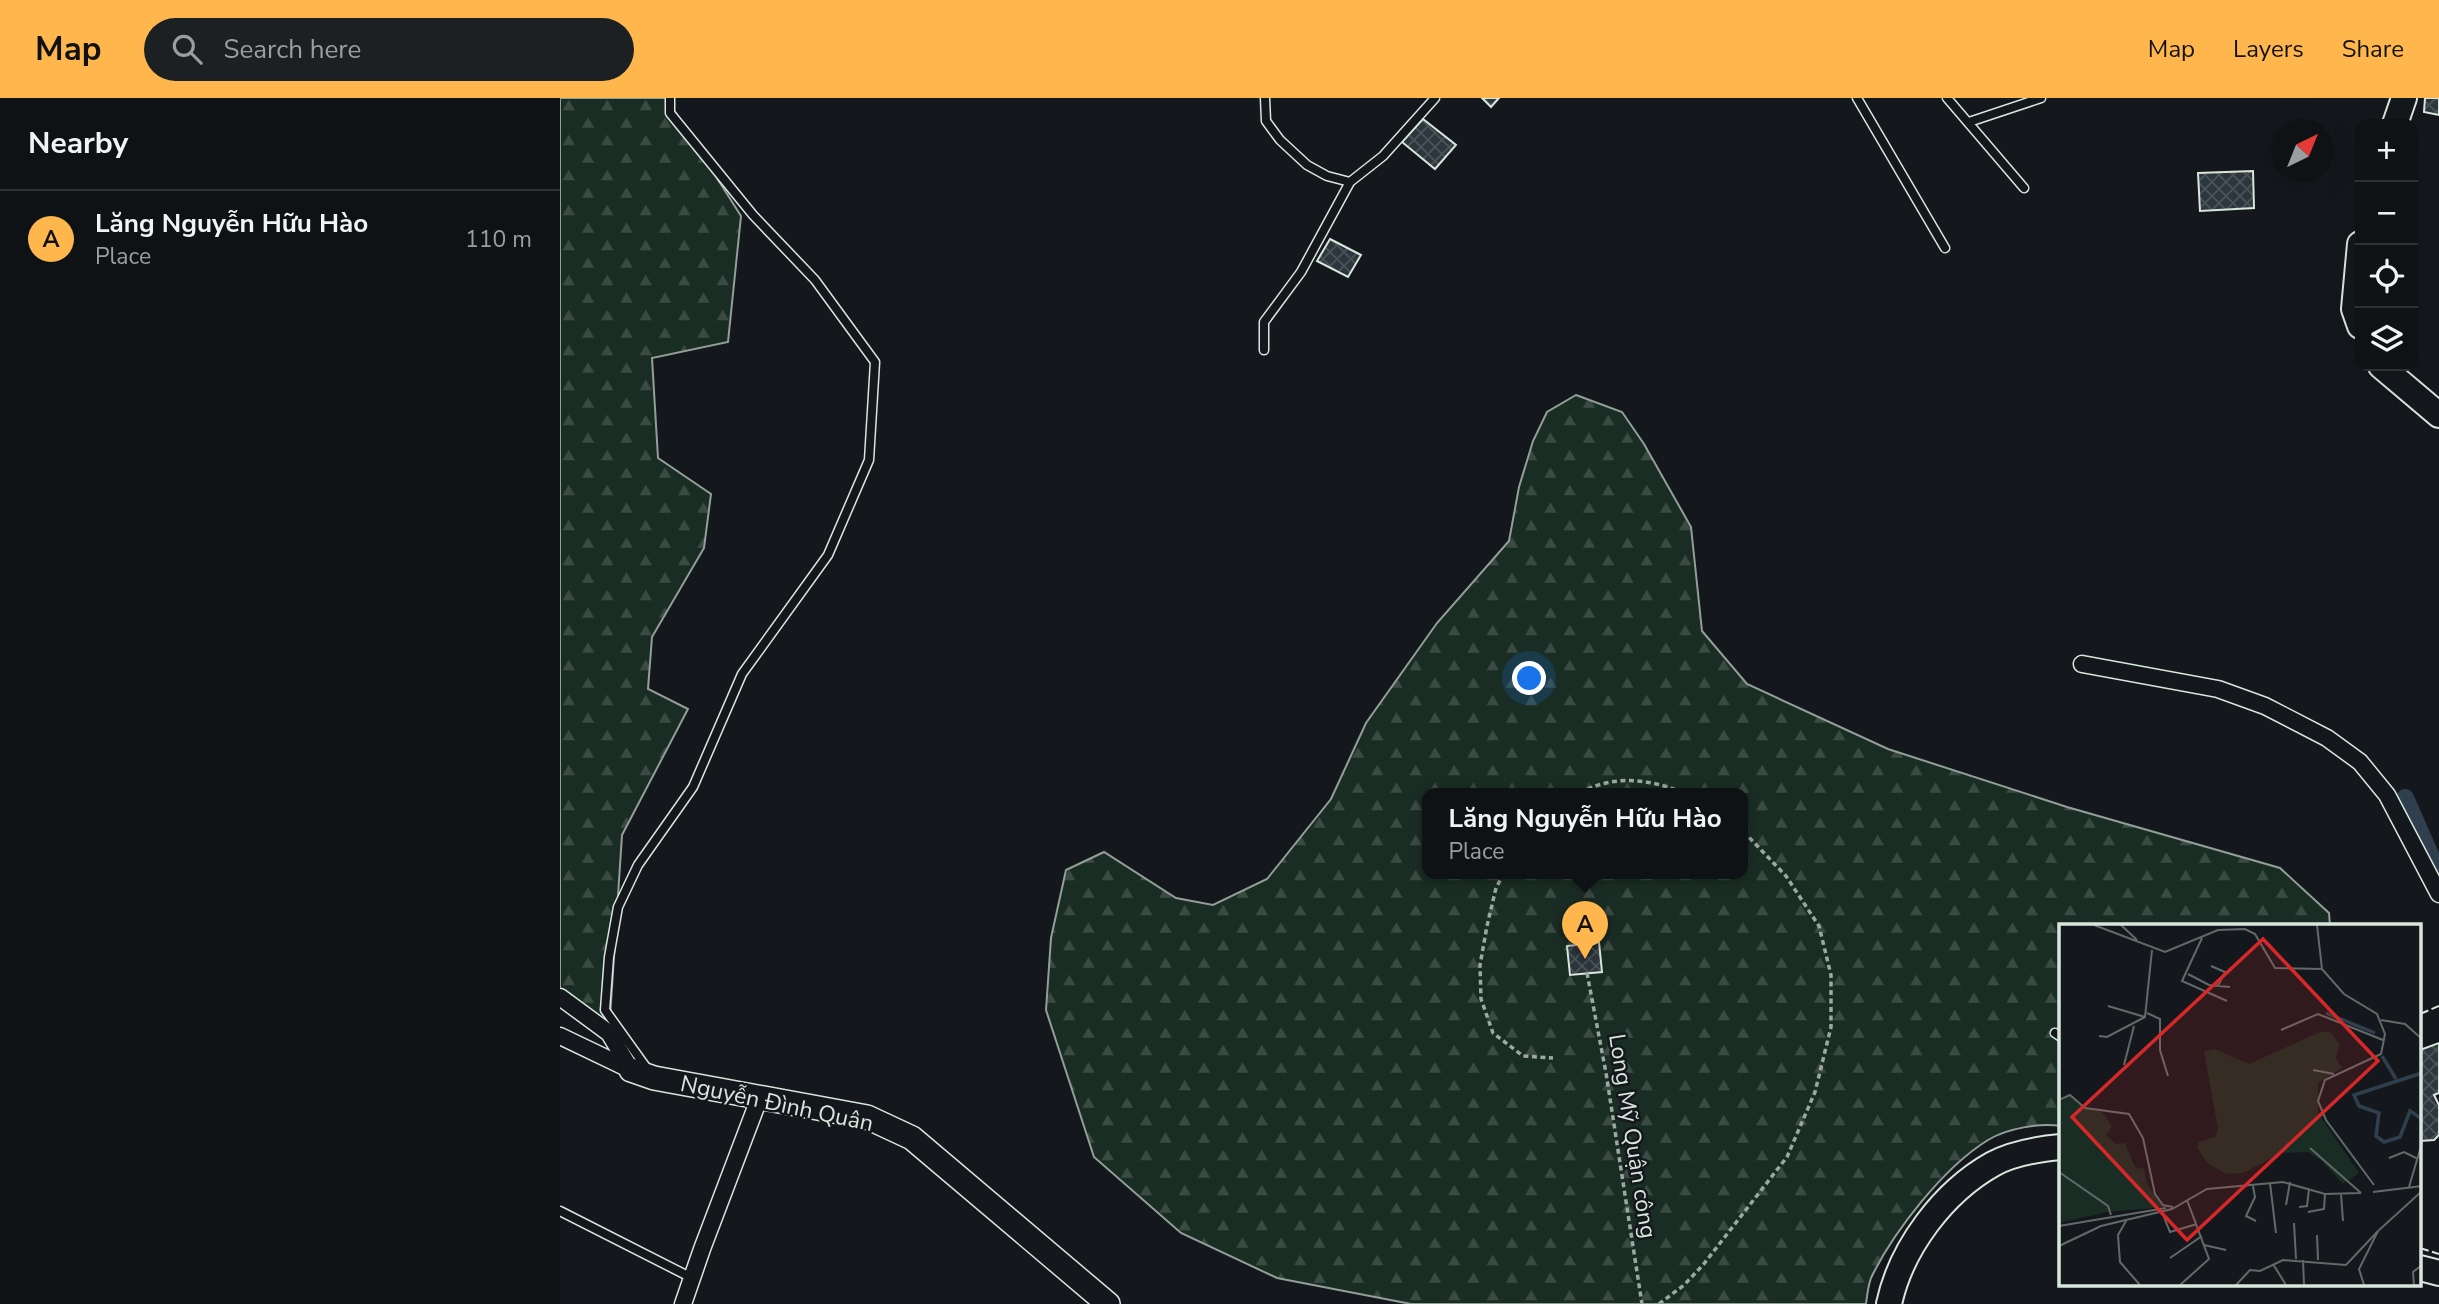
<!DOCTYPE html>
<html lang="en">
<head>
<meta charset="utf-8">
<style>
  body { margin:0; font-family:"Nunito Sans",sans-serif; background:#1d2022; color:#f1f3f6 }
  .controls { position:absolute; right:21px; top:21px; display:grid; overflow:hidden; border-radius:14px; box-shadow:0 7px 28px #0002 }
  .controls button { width:63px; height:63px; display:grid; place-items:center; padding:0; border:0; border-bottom:2px solid #2f3234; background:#0f1215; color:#f1f3f6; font:35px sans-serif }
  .compass { position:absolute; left:1711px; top:21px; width:63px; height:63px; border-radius:50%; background:#0f1215; box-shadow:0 7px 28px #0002; rotate:43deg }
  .you { position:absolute; left:970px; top:581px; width:24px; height:24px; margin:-18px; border:5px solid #fff; border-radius:50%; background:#1a73e8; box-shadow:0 0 0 10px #1a73e833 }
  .badge { display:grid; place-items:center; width:46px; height:46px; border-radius:50%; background:#ffb74d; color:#111; font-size:23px; font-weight:700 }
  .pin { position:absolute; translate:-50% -58px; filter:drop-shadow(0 2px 4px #0008) }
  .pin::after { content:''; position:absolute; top:37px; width:24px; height:21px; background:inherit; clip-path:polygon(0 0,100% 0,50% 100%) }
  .popup { position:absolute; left:862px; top:690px; width:326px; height:91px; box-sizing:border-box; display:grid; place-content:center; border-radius:14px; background:#0f1215; filter:drop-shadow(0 2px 5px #0005); font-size:23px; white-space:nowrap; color:#9b9ea0 }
  .popup b { font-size:26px; color:#f1f3f6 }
  .popup::after { content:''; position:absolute; left:50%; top:100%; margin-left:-14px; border:14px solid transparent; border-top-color:#0f1215 }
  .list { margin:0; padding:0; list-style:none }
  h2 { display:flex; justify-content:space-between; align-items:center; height:91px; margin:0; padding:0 28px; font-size:30px }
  h2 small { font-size:23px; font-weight:400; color:#9b9ea0 }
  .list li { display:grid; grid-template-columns:46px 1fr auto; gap:21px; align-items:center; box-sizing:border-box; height:98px; padding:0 28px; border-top:2px solid #2f3234 }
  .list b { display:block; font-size:26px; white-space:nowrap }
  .list p { margin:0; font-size:23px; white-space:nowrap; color:#9b9ea0 }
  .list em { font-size:23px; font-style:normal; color:#9b9ea0 }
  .icon { flex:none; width:38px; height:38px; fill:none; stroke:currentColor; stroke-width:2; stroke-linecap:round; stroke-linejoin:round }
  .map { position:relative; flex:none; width:1879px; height:1206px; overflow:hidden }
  header { display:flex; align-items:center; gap:42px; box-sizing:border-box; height:98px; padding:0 35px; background:#ffb74d; color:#111 }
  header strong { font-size:33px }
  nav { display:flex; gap:38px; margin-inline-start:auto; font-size:24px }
  .search { width:490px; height:63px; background:#1d2022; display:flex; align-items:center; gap:18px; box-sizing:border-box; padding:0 24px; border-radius:38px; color:#9b9ea0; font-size:26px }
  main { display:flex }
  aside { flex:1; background:#0f1215 }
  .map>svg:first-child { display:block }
  .forest { fill:url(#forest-firs); stroke:#939e99; stroke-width:2; fill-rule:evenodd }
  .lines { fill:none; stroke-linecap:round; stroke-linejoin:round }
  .canal { stroke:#2f3f4d; stroke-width:18 }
  .building { fill:url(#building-cross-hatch); stroke:#d8e6dc; stroke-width:2 }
  .lane-casing { stroke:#d8e6dc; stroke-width:11 }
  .street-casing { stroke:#d8e6dc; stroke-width:19 }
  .secondary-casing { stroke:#d8e6dc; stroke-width:26 }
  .primary-casing { stroke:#d8e6dc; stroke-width:28 }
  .path { stroke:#9da8a2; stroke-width:3.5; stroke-dasharray:5 3.5; stroke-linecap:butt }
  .lane { stroke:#14181c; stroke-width:8 }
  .street { stroke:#14181c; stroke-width:16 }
  .secondary { stroke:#14181c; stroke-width:23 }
  .primary { stroke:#14181c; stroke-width:24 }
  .fence { stroke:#d8e6dc; stroke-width:2; stroke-dasharray:9 3.5; stroke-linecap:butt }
  .labels { text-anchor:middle; stroke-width:5; stroke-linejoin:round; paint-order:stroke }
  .street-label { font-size:23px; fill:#d8e6dc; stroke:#14181c }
  .inset-river { fill:none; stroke:#2f3f4d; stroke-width:3.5 }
  .inset-road { fill:none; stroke:#626a69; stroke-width:2 }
  .view { fill:#d62828; fill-opacity:0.15; stroke:#d62828; stroke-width:3.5 }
  .inset-edge { fill:none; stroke:#d8e6dc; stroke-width:3.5 }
</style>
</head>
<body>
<header>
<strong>Map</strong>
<div class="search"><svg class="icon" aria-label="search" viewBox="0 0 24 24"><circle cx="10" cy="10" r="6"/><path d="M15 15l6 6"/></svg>Search here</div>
<nav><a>Map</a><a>Layers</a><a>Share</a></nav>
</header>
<main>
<aside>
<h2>Nearby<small></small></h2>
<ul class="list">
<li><span class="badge">A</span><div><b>Lăng Nguyễn Hữu Hào</b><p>Place</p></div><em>110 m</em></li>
</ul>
</aside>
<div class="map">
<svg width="1879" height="1206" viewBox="0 0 1879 1206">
  <defs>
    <pattern id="forest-firs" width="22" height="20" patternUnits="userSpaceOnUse" patternTransform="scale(1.75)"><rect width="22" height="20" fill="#1a2d24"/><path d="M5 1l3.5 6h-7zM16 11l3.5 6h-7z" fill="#3b4b43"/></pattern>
    <pattern id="building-cross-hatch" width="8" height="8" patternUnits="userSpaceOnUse" patternTransform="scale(1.75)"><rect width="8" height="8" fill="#2c363c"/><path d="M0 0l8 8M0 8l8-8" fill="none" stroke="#4a5358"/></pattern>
  </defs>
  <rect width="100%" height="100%" fill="#14181c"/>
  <path class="forest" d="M 0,0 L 106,0 L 181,118 L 168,244 L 92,260 L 98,360 L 151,396 L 144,450 L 92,539 L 88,591 L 128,611 L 62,737 L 49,935 L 0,897 Z
    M 1016,297 L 1062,314 L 1084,346 L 1131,429 L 1142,533 L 1187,586 L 1328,651 L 1507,709 L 1720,770 L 1769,815 L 1770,828 L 1501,828 L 1501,1028 C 1479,1025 1448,1030 1428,1042 C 1384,1069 1333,1134 1311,1180 C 1308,1188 1307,1198 1306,1206 L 851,1206 L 717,1180 L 621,1135 L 534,1059 L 486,912 L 491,840 L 506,772 L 544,754 L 616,800 L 653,807 L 707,781 L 771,701 L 806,625 L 877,525 L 949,443 L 959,389 L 973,343 L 987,314 ZM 867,695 L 1182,695 L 1182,775 L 867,775 Z"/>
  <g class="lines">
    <path class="canal" d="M 1845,700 L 1879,777"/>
  </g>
  <path class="building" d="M 922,0 L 939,0 L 931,9 Z
    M 1865,0 L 1879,0 L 1879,17 L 1864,14 Z
    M 863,21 L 896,47 L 875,71 L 842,44 Z
    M 1693,73 L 1694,110 L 1640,113 L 1638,75 Z
    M 770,141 L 801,157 L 788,179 L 757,163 Z
    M 1039,844 L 1042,874 L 1010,877 L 1007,848 Z
    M 1879,945 L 1879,995 L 1874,997 L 1879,1007 L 1879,1037 L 1874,1042 L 1860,1043 L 1860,952 Z"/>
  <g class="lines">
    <g class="lane-casing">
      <path id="lane" d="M 705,0 L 706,23 L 720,42 L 747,67 L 767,78 L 790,84
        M 1297,0 L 1385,150
        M 1387,0 L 1464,90
        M 1409,24 L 1481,0
        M 704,252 L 704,224 L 741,174 L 790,84 L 823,58 L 875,0
        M 1495,935 L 1501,939
        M 88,972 L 45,912 L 49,859 L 58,809 L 78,767 L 133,689 L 182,576 L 268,457 L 309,362 L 315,264 L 255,182 L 193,117 L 110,15 L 110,0
        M 0,1113 L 132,1180"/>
    </g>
    <g class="street-casing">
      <path id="street" d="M 1522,566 L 1658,591 L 1705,608 L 1767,640 L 1800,664 L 1827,697 L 1879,796
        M 0,899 L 49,935 L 71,972
        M 0,938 L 71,972
        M 123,1206 L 142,1151 L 199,1001"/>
    </g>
    <g class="secondary-casing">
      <path id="secondary" d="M 71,972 L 94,980 L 307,1019 L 352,1040 L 548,1206"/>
    </g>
    <g class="primary-casing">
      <path id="primary" d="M 1835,26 L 1844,0
        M 1800,146 L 1794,211 L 1800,228
        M 1821,268 L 1879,317
        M 1860,1170 L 1879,1175
        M 1329,1206 C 1341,1150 1383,1094 1433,1066 C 1453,1055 1479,1051 1501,1049"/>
    </g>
    <path class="path" d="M 1020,695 C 1054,676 1090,681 1124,695
      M 944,775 L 936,790 L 927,828 L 920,867 L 921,901 L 933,935 L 963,958 L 993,960
      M 1027,875 L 1046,975 L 1082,1206
      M 1099,1206 L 1124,1187 L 1143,1167 L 1227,1059 L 1255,994 L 1271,929 L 1271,877 L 1259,828 L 1226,778 L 1182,732"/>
    <use href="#lane" class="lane"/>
    <use href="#street" class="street"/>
    <use href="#secondary" class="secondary"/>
    <use href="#primary" class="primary"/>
    <path class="fence" d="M 1860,916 L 1879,908
      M 1860,1150 L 1879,1156"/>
  </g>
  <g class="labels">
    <g class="street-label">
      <text transform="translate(217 1005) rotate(12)" y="8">Nguyễn Đình Quân</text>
      <text transform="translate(1073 1038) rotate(81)" y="8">Long Mỹ Quận công</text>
    </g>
  </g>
  <g transform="translate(1499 826)">
    <rect width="362" height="362" fill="#14181c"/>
    <path d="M 261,108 L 271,108 L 281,120 L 277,134 L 283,144 L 259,159 L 259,189 L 300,249 L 284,260 L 262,236 L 249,228 L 223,229 L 184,249 L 168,250 L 149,240 L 138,223 L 140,218 L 156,213 L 159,205 L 145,127 L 156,125 L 190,140 ZM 11,172 L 23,182 L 43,188 L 53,202 L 47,211 L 57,220 L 66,219 L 74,239 L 78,245 L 84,243 L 89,262 L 107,283 L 48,288 L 0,299 L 0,179 Z" fill="#1a2d24"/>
    <path class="inset-river" d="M 267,89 L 316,109M 323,132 L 337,155M 363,149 L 295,171 L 300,182 L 320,189 L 317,212 L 325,218 L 341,213 L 351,187 L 363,195"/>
    <path class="inset-road" d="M 35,1 L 106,28 L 159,6 L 186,5 L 196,10 L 216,44 L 263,45 L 285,70 L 318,90 L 326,110 L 322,130 L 266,156 L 259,177 L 267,196 L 315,261M 62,1 L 78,16M 258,1 L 263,45M 143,14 L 123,57 L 168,77M 152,42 L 166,48 L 159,62M 129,50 L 150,61 L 171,63M 49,82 L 86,93M 88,89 L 101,95 L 101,126 L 109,152M 322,96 L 346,100 L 363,115M 222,106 L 259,90 L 324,116M 40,112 L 48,113 L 86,93 L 93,26M 65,141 L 75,102M 254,146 L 275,150M 0,176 L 11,171 L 26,184 L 70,190 L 84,214 L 96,270 L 104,281 L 114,283M 251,224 L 302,269M 330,234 L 345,228 L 359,235M 0,248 L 49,282 L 52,291M 211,259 L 217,309M 194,262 L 196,273 L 187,292 L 197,297M 350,263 L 363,219M 314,268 L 363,262M 282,270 L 284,297M 227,281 L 231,258M 240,283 L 248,282 L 250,265M 103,288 L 111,308 L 138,300M 249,288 L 265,285 L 266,270M 67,297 L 59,311 L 61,338 L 81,361M 235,299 L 237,335M 0,302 L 107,284M 258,311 L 259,336M 145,321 L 167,326M 0,322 L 42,302 L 113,285 L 148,265 L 224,258 L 266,270 L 302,269M 111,334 L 143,312M 244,336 L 245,361M 214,340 L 227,361M 121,361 L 150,335 L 128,276M 177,361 L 191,346 L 201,347 L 224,336 L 287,341 L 319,307M 305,361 L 300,345 L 319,307 L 363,267M 355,361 L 354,348 L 363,341"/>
    <path class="view" d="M 204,15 L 319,137 L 128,316 L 13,193 Z"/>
    <rect width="362" height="362" class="inset-edge"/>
  </g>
</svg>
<div class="controls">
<button>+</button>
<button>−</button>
<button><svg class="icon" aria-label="locate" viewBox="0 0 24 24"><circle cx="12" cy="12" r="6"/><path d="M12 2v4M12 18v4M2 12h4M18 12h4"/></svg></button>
<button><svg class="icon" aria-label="layers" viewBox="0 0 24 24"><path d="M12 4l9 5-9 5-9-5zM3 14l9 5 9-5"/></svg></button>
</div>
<svg class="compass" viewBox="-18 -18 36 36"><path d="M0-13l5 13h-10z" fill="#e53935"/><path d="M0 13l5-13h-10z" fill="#9b9ea0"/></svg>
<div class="you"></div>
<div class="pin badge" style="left:1025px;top:861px">A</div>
<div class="popup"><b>Lăng Nguyễn Hữu Hào</b>Place</div>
</div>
</main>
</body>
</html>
